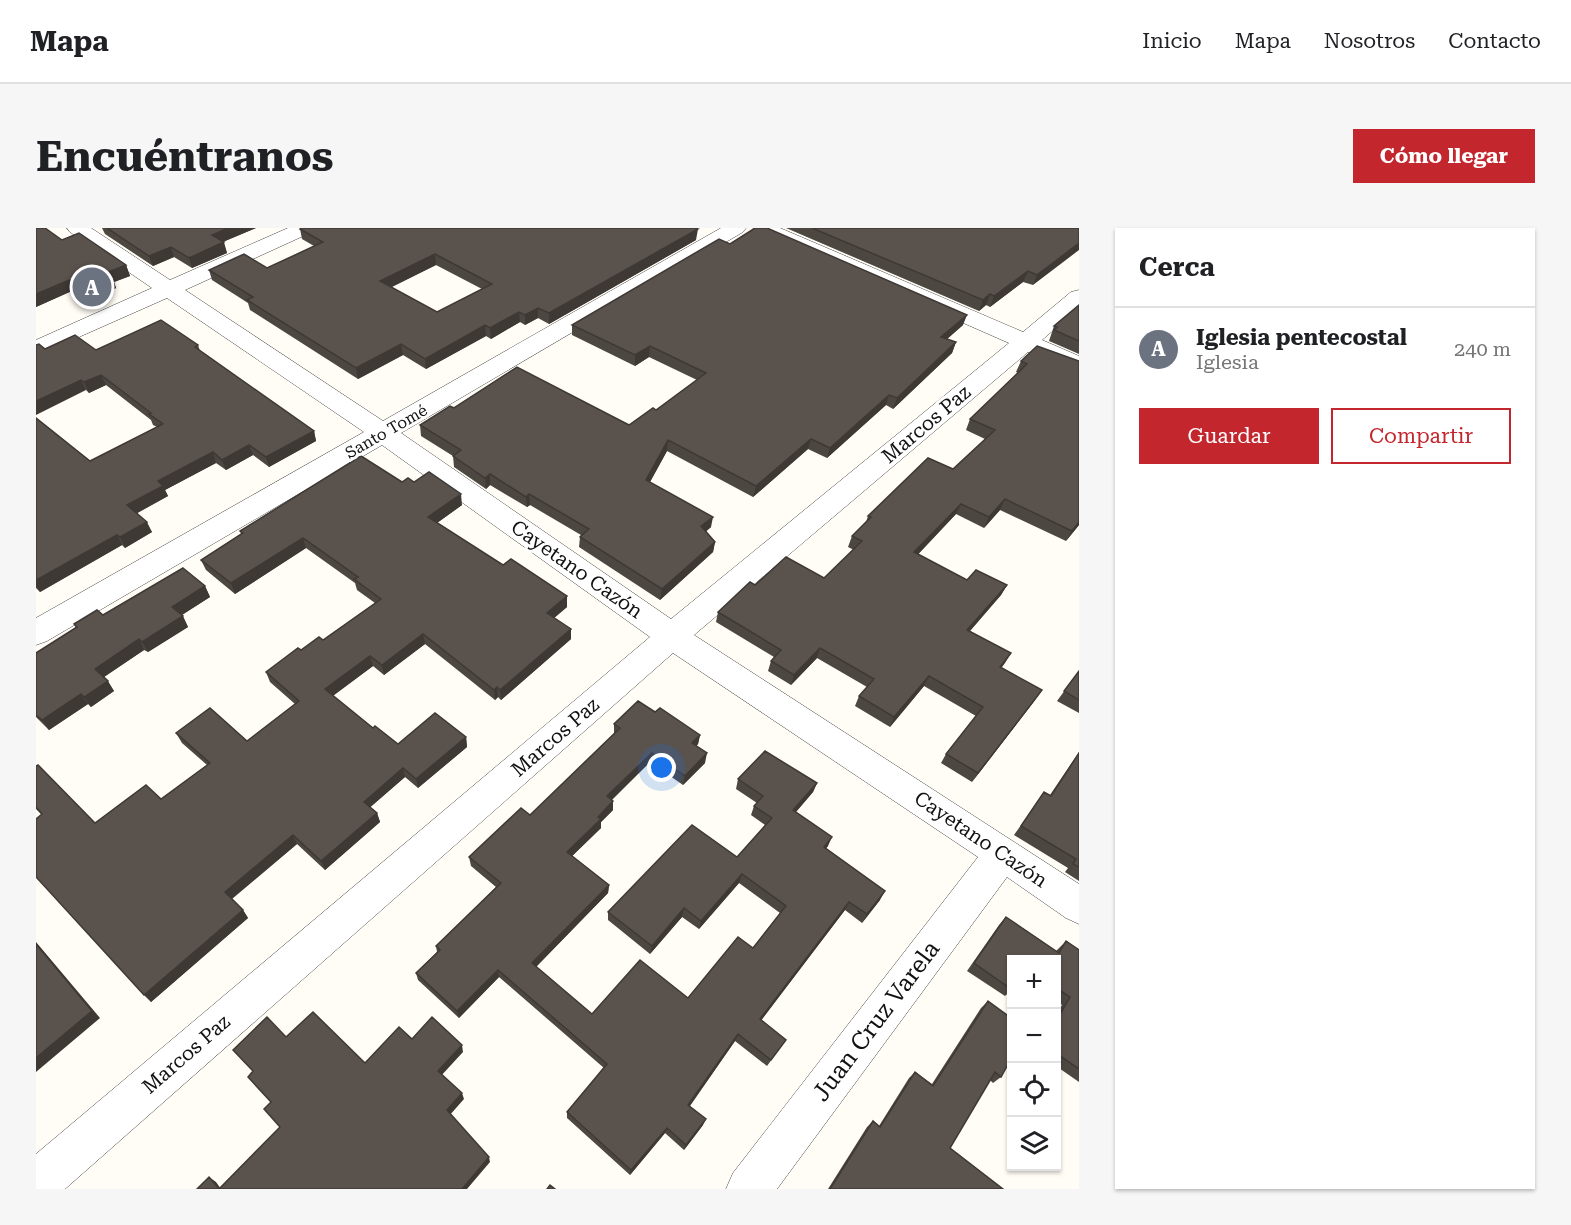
<!DOCTYPE html>
<html lang="es">
<head>
<meta charset="utf-8">
<style>
  body { margin:0; font-family:"Roboto Serif",serif; background:#f6f6f6; color:#202124 }
  .controls { position:absolute; right:18px; bottom:18px; display:grid; overflow:hidden; border-radius:0px; box-shadow:0 2px 4px #0004 }
  .controls button { width:54px; height:54px; display:grid; place-items:center; padding:0; border:0; border-bottom:2px solid #e0e0e0; background:#fff; color:#202124; font:30px sans-serif }
  .you { position:absolute; left:626px; top:540px; width:21px; height:21px; margin:-15px; border:4px solid #fff; border-radius:50%; background:#1a73e8; box-shadow:0 0 0 9px #1a73e833 }
  .badge { display:grid; place-items:center; width:39px; height:39px; border-radius:50%; background:#c4262e; color:#fff; font-size:20px; font-weight:700 }
  .pin { position:absolute; translate:-50% -50%; border:3px solid #fff; box-shadow:0 2px 6px #0006 }
  .list { margin:0; padding:0; list-style:none }
  h2 { display:flex; justify-content:space-between; align-items:center; height:78px; margin:0; padding:0 24px; font-size:26px }
  h2 small { font-size:20px; font-weight:400; color:#757577 }
  .list li { display:grid; grid-template-columns:39px 1fr auto; gap:18px; align-items:center; box-sizing:border-box; height:84px; padding:0 24px; border-top:2px solid #e0e0e0 }
  .list b { display:block; font-size:22px; white-space:nowrap }
  .list p { margin:0; font-size:20px; white-space:nowrap; color:#757577 }
  .list em { font-size:20px; font-style:normal; color:#757577 }
  .actions { display:flex; gap:12px; padding:18px 24px }
  .actions a { flex:1; padding:14px 0; border:2px solid #c4262e; border-radius:0px; text-align:center; font-size:21px; color:#c4262e }
  .actions .main { background:#c4262e; color:#fff }
  .icon { flex:none; width:33px; height:33px; fill:none; stroke:currentColor; stroke-width:2; stroke-linecap:round; stroke-linejoin:round }
  .map { position:relative; flex:none; width:1043px; height:961px; overflow:hidden; border-radius:0px }
  header { display:flex; align-items:center; gap:36px; box-sizing:border-box; height:84px; padding:0 30px; background:#fff; border-bottom:2px solid #e0e0e0 }
  header strong { font-size:28px }
  nav { display:flex; gap:33px; margin-inline-start:auto; font-size:21px }
  .intro { display:flex; align-items:center; justify-content:space-between; box-sizing:border-box; height:144px; padding:0 36px }
  h1 { margin:0; font-size:42px }
  .button { padding:15px 27px; border-radius:0px; background:#c4262e; color:#fff; font-size:21px; font-weight:700 }
  main { display:flex; gap:36px; padding:0 36px }
  aside { flex:1; background:#fff; border-radius:0px; box-shadow:0 2px 4px #0004 }
  .map>svg:first-child { display:block }
  .lines { fill:none; stroke-linecap:round; stroke-linejoin:round }
  .minor-casing { stroke:#444; stroke-width:1 }
  .minor { fill:#fff; fill-rule:evenodd }
  .wall { fill:#4d4742; fill-rule:evenodd }
  .shaded-wall { fill:#3f3936 }
  .building { fill:#5a524d; stroke:#3f3936; stroke-width:1.5; fill-rule:evenodd }
  .labels { text-anchor:middle; stroke-width:6; stroke-linejoin:round; paint-order:stroke }
  .far-street-label { font-size:16px; fill:#111; stroke:#fff }
  .street-label { font-size:20px; fill:#111; stroke:#fff }
  .near-street-label { font-size:24px; fill:#111; stroke:#fff }
</style>
</head>
<body>
<header>
<strong>Mapa</strong>
<nav><a>Inicio</a><a>Mapa</a><a>Nosotros</a><a>Contacto</a></nav>
</header>
<div class="intro"><h1>Encuéntranos</h1><a class="button">Cómo llegar</a></div>
<main>
<div class="map">
<svg width="1043" height="961" viewBox="0 0 1043 961">
  <rect width="100%" height="100%" fill="#fffdf5"/>
  <g class="lines">
    <g class="minor-casing">
      <path id="minor" d="M 31,0 L 55,0 L 134,52 L 252,0 L 279,0 L 276,4 L 149,62 L 347,193 L 685,0 L 710,0 L 707,4 L 365,205 L 635,391 L 973,115 L 720,4 L 717,0 L 744,0 L 987,104 L 1035,64 L 1043,62 L 1043,80 L 1006,112 L 1043,128 L 1043,144 L 992,124 L 658,407 L 1043,656 L 1043,696 L 1030,690 L 971,649 L 741,961 L 690,961 L 697,945 L 942,629 L 637,425 L 29,961 L 0,961 L 0,926 L 614,409 L 346,217 L 11,413 L 0,417 L 0,390 L 328,204 L 131,70 L 0,128 L 0,112 L 116,60 L 34,4 Z"/>
    </g>
    <use href="#minor" class="minor"/>
  </g>
  <path class="wall" d="M 66,0 L 220,0 L 187,14 L 191,25 L 156,40 L 138,29 L 117,38 L 69,6 Z
    M 750,0 L 1043,0 L 997,57 L 987,54 L 954,79 L 950,77 L 943,83 Z
    M 264,1 L 660,12 L 513,96 L 502,90 L 489,97 L 484,94 L 455,111 L 450,108 L 390,141 L 367,127 L 322,151 L 214,82 L 212,75 L 176,52 L 173,42 L 231,40 L 278,18 L 266,11 ZM 400,37 L 446,61 L 401,84 L 355,59 Z
    M 26,12 L 90,37 L 94,48 L 78,54 L 80,60 L 51,72 L 38,62 L 0,79 Z
    M 694,16 L 927,97 L 911,111 L 920,114 L 916,125 L 857,181 L 850,177 L 791,230 L 772,221 L 717,269 L 631,223 L 614,254 L 675,299 L 670,303 L 679,314 L 677,324 L 624,372 L 543,319 L 544,309 L 545,307 L 494,277 L 491,279 L 454,257 L 450,261 L 418,239 L 417,228 L 385,208 L 384,197 L 418,180 L 593,197 L 620,182 L 661,152 L 613,129 L 599,138 L 536,107 L 536,97 Z
    M 1043,77 L 1043,126 L 1013,113 L 1018,98 Z
    M 162,117 L 164,123 L 278,203 L 280,213 L 233,239 L 217,227 L 190,242 L 180,235 L 129,262 L 132,268 L 101,285 L 116,304 L 89,320 L 86,317 L 4,364 L 0,360 L 0,190 L 54,233 L 121,199 L 117,197 L 115,192 L 70,157 L 53,165 L 9,121 L 60,122 Z
    M 1001,118 L 1043,297 L 1030,313 L 964,282 L 948,300 L 920,286 L 882,326 L 931,352 L 971,357 L 965,367 L 934,403 L 975,425 L 965,440 L 999,472 L 936,554 L 905,535 L 910,526 L 940,488 L 888,458 L 854,499 L 819,478 L 823,468 L 831,459 L 781,430 L 755,457 L 732,443 L 735,433 L 738,429 L 680,394 L 682,384 L 719,357 L 788,350 L 818,322 L 812,319 L 816,308 L 830,294 L 832,288 L 917,241 L 949,211 L 930,202 L 934,191 L 982,145 L 980,144 L 985,133 Z
    M 366,254 L 378,254 L 426,277 L 401,295 L 531,379 L 518,390 L 535,411 L 465,472 L 462,469 L 459,472 L 389,416 L 348,447 L 337,438 L 297,468 L 337,500 L 362,516 L 430,509 L 431,519 L 382,560 L 369,549 L 334,579 L 341,585 L 344,594 L 289,642 L 261,616 L 196,671 L 207,682 L 212,690 L 115,774 L 6,587 L 0,581 L 0,538 L 59,595 L 125,571 L 171,537 L 146,515 L 140,505 L 211,513 L 259,476 L 234,454 L 230,444 L 265,422 L 287,412 L 339,375 L 321,362 L 319,355 L 270,320 L 199,366 L 170,342 L 165,332 L 205,306 L 204,303 Z
    M 169,358 L 174,369 L 146,387 L 152,399 L 112,424 L 108,422 L 68,449 L 78,463 L 55,479 L 52,476 L 13,502 L 0,489 L 0,425 L 40,400 L 38,396 Z
    M 1043,443 L 1043,485 L 1021,473 Z
    M 619,484 L 664,507 L 662,516 L 660,518 L 669,535 L 647,557 L 614,534 L 576,572 L 577,582 L 565,594 L 565,600 L 536,628 L 573,657 L 572,665 L 500,739 L 556,786 L 652,770 L 717,720 L 744,685 L 703,655 L 663,701 L 646,689 L 614,726 L 572,692 L 572,684 L 701,629 L 729,597 L 715,587 L 718,578 L 721,575 L 700,561 L 702,551 L 781,555 L 777,564 L 760,584 L 792,618 L 790,620 L 844,672 L 826,695 L 809,682 L 725,792 L 750,812 L 731,838 L 699,813 L 654,878 L 667,897 L 648,922 L 629,905 L 594,947 L 531,890 L 531,884 L 568,840 L 463,749 L 423,790 L 382,752 L 380,745 L 401,724 L 400,718 L 460,659 L 435,638 L 433,629 L 494,587 L 578,506 L 578,496 Z
    M 1043,524 L 1043,653 L 1029,644 L 1032,640 L 978,607 L 1008,564 L 1014,567 Z
    M 970,689 L 1020,723 L 1030,713 L 1043,722 L 1043,854 L 1020,838 L 1020,786 L 1026,777 L 1020,773 L 1020,732 L 975,732 L 975,762 L 969,768 L 931,743 L 963,697 Z
    M 952,773 L 965,849 L 957,855 L 954,852 L 914,920 L 967,961 L 792,961 L 831,899 L 837,893 L 843,898 L 873,850 L 879,844 L 896,856 L 945,780 Z"/>
  <path class="shaded-wall" d="M 192,0 L 220,0 L 179,17 L 176,7 Z
    M 662,1 L 660,12 L 513,96 L 513,85 Z
    M 188,14 L 191,25 L 156,40 L 153,30 Z
    M 1043,15 L 1043,22 L 997,57 L 1001,47 Z
    M 135,19 L 138,29 L 117,38 L 113,28 Z
    M 399,26 L 400,37 L 346,64 L 344,53 Z
    M 90,37 L 94,48 L 78,54 L 80,60 L 51,72 L 46,61 L 70,45 Z
    M 992,43 L 987,54 L 954,79 L 958,68 Z
    M 33,52 L 38,62 L 0,79 L 0,66 Z
    M 954,66 L 950,77 L 943,83 L 947,72 Z
    M 502,80 L 502,90 L 489,97 L 489,87 Z
    M 483,84 L 484,94 L 455,111 L 454,100 Z
    M 931,87 L 927,97 L 902,119 L 905,109 Z
    M 449,97 L 450,108 L 390,141 L 389,131 Z
    M 920,114 L 916,125 L 857,181 L 861,170 Z
    M 365,116 L 367,127 L 322,151 L 320,140 Z
    M 614,118 L 613,129 L 599,138 L 599,127 Z
    M 65,147 L 70,157 L 53,165 L 48,154 Z
    M 45,152 L 50,162 L 0,187 L 0,173 Z
    M 853,167 L 850,177 L 791,230 L 794,220 Z
    M 278,203 L 280,213 L 233,239 L 230,229 Z
    M 775,211 L 772,221 L 717,269 L 720,258 Z
    M 632,212 L 631,223 L 609,263 L 610,252 Z
    M 213,217 L 217,227 L 190,242 L 186,232 Z
    M 177,224 L 180,235 L 129,262 L 132,268 L 96,288 L 91,277 L 122,253 Z
    M 454,246 L 454,257 L 450,261 L 449,250 Z
    M 425,266 L 426,277 L 394,300 L 392,289 Z
    M 493,266 L 494,277 L 491,279 L 490,269 Z
    M 969,271 L 964,282 L 948,300 L 953,289 Z
    M 925,276 L 920,286 L 874,335 L 878,324 Z
    M 677,289 L 675,299 L 664,309 L 665,298 Z
    M 111,294 L 116,304 L 89,320 L 84,309 Z
    M 1043,294 L 1043,297 L 1030,313 L 1036,303 Z
    M 81,307 L 86,317 L 4,364 L 0,358 L 0,352 Z
    M 267,310 L 270,320 L 199,366 L 195,355 Z
    M 679,314 L 677,324 L 624,372 L 626,361 Z
    M 971,357 L 965,367 L 926,412 L 931,402 Z
    M 169,358 L 174,369 L 141,390 L 136,379 Z
    M 531,368 L 531,379 L 511,396 L 511,385 Z
    M 147,388 L 152,399 L 112,424 L 106,414 Z
    M 535,401 L 535,411 L 465,472 L 464,462 Z
    M 387,406 L 389,416 L 348,447 L 346,437 Z
    M 103,411 L 108,422 L 65,451 L 59,441 Z
    M 784,420 L 781,430 L 755,457 L 758,447 Z
    M 975,425 L 969,435 L 958,450 L 964,439 Z
    M 334,428 L 337,438 L 292,471 L 289,461 Z
    M 893,448 L 888,458 L 854,499 L 858,489 Z
    M 72,453 L 78,463 L 55,479 L 48,469 Z
    M 461,459 L 462,469 L 459,472 L 458,462 Z
    M 1006,462 L 999,472 L 936,554 L 942,545 Z
    M 45,466 L 52,476 L 13,502 L 6,492 Z
    M 664,507 L 662,516 L 654,525 L 656,515 Z
    M 430,509 L 431,519 L 382,560 L 380,551 Z
    M 616,525 L 614,534 L 570,577 L 571,568 Z
    M 671,525 L 669,535 L 647,557 L 649,548 Z
    M 367,540 L 369,549 L 330,583 L 328,574 Z
    M 781,555 L 777,564 L 753,592 L 757,582 Z
    M 577,573 L 577,582 L 565,594 L 565,600 L 531,633 L 531,624 L 562,589 Z
    M 341,585 L 344,594 L 289,642 L 285,633 Z
    M 257,607 L 261,616 L 194,672 L 189,664 Z
    M 796,609 L 792,618 L 784,628 L 788,619 Z
    M 706,646 L 703,655 L 663,701 L 665,693 Z
    M 573,657 L 572,665 L 496,743 L 496,735 Z
    M 849,663 L 844,672 L 826,695 L 831,686 Z
    M 813,674 L 809,682 L 721,798 L 724,791 Z
    M 648,680 L 646,689 L 614,726 L 616,718 Z
    M 207,682 L 212,690 L 115,774 L 108,767 Z
    M 0,714 L 64,790 L 0,844 Z
    M 462,742 L 463,749 L 423,790 L 421,783 Z
    M 702,806 L 699,813 L 650,883 L 652,877 Z
    M 426,817 L 427,824 L 404,849 L 402,843 Z
    M 426,865 L 428,871 L 413,888 L 411,882 Z
    M 670,891 L 667,897 L 648,922 L 650,917 Z
    M 631,900 L 629,905 L 594,947 L 595,942 Z
    M 453,929 L 454,934 L 431,961 L 427,961 L 427,960 Z
    M 173,949 L 180,954 L 185,961 L 183,961 Z"/>
  <path class="building" d="M 0,0 L 9,0 L 26,12 L 43,5 L 90,37 L 70,45 L 76,49 L 46,61 L 33,52 L 0,66 Z
    M 71,0 L 192,0 L 176,7 L 188,14 L 153,30 L 135,19 L 113,28 Z
    M 265,0 L 659,0 L 662,1 L 513,85 L 502,80 L 489,87 L 483,84 L 454,100 L 449,97 L 389,131 L 365,116 L 320,140 L 211,72 L 217,69 L 173,42 L 208,26 L 231,40 L 287,14 L 264,1 ZM 399,26 L 456,56 L 401,84 L 344,53 Z
    M 719,0 L 731,0 L 931,87 L 905,109 L 920,114 L 861,170 L 853,167 L 794,220 L 775,211 L 720,258 L 632,212 L 610,252 L 677,289 L 665,298 L 679,314 L 626,361 L 544,309 L 553,301 L 493,266 L 490,269 L 454,246 L 449,250 L 417,228 L 425,222 L 384,197 L 414,178 L 418,180 L 481,139 L 593,197 L 617,180 L 620,182 L 670,145 L 614,118 L 599,127 L 536,97 L 683,11 L 694,16 Z
    M 776,0 L 1043,0 L 1043,15 L 1001,47 L 992,43 L 958,68 L 954,66 L 947,72 Z
    M 1043,77 L 1043,113 L 1018,102 L 1021,99 L 1018,98 Z
    M 125,92 L 162,117 L 159,119 L 278,203 L 230,229 L 213,217 L 186,232 L 177,224 L 122,253 L 127,258 L 91,277 L 111,294 L 84,309 L 81,307 L 0,352 L 0,190 L 54,233 L 127,196 L 113,186 L 115,185 L 65,147 L 48,154 L 45,152 L 0,173 L 0,117 L 3,116 L 9,121 L 39,107 L 60,122 Z
    M 1001,118 L 1043,133 L 1043,294 L 1036,303 L 969,271 L 953,289 L 925,276 L 878,324 L 931,352 L 940,342 L 971,357 L 931,402 L 975,425 L 964,439 L 1006,462 L 942,545 L 910,526 L 947,479 L 893,448 L 858,489 L 823,468 L 838,451 L 784,420 L 758,447 L 735,433 L 745,422 L 682,384 L 714,354 L 719,357 L 750,329 L 788,350 L 826,313 L 816,308 L 835,289 L 832,288 L 892,230 L 917,241 L 959,202 L 934,191 L 991,136 L 985,133 Z
    M 325,228 L 366,254 L 372,250 L 378,254 L 393,244 L 425,266 L 392,289 L 467,337 L 475,331 L 531,368 L 511,385 L 535,401 L 464,462 L 461,459 L 458,462 L 387,406 L 346,437 L 334,428 L 289,461 L 337,500 L 339,498 L 362,516 L 399,485 L 430,509 L 380,551 L 367,540 L 328,574 L 341,585 L 285,633 L 257,607 L 189,664 L 207,682 L 108,767 L 0,649 L 0,591 L 6,586 L 0,579 L 0,538 L 2,537 L 59,595 L 110,557 L 125,571 L 174,535 L 140,505 L 174,480 L 211,513 L 263,473 L 230,444 L 262,420 L 265,422 L 283,409 L 287,412 L 345,371 L 318,351 L 322,349 L 267,310 L 195,355 L 165,332 L 207,305 L 204,303 Z
    M 147,340 L 169,358 L 136,379 L 147,388 L 106,414 L 103,411 L 59,441 L 72,453 L 48,469 L 45,466 L 6,492 L 0,487 L 0,425 L 41,399 L 38,396 L 61,382 L 67,387 Z
    M 1043,443 L 1043,472 L 1028,463 Z
    M 602,473 L 619,484 L 624,480 L 664,507 L 656,515 L 671,525 L 649,548 L 616,525 L 571,568 L 577,573 L 562,589 L 565,591 L 531,624 L 573,657 L 496,735 L 556,786 L 604,732 L 652,770 L 702,709 L 717,720 L 750,678 L 706,646 L 665,693 L 648,680 L 616,718 L 572,684 L 656,597 L 701,629 L 736,590 L 718,578 L 727,568 L 702,551 L 729,523 L 781,555 L 757,582 L 796,609 L 788,619 L 849,663 L 831,686 L 813,674 L 724,791 L 750,812 L 735,832 L 702,806 L 652,877 L 670,891 L 650,917 L 631,900 L 595,942 L 531,884 L 571,836 L 462,742 L 421,783 L 380,745 L 404,722 L 400,718 L 465,655 L 433,629 L 485,580 L 494,587 L 584,500 L 578,496 Z
    M 1043,525 L 1043,639 L 1037,636 L 1040,631 L 985,598 L 1008,564 L 1015,568 Z
    M 970,689 L 1023,725 L 1030,713 L 1043,722 L 1043,841 L 1020,825 L 1020,793 L 1034,769 L 1020,760 L 1020,732 L 975,732 L 975,761 L 938,735 Z
    M 0,716 L 56,783 L 0,830 Z
    M 952,773 L 975,790 L 975,831 L 965,849 L 959,844 L 914,920 L 967,961 L 794,961 L 837,893 L 844,899 L 879,844 L 897,858 Z
    M 277,784 L 329,835 L 363,799 L 376,811 L 396,789 L 426,817 L 402,843 L 426,865 L 411,882 L 453,929 L 427,960 L 428,961 L 183,961 L 244,899 L 228,881 L 235,874 L 212,849 L 217,843 L 197,822 L 231,789 L 250,809 Z
    M 173,949 L 183,961 L 161,961 Z
    M 514,957 L 519,961 L 511,961 Z"/>
  <g class="labels">
    <g class="far-street-label">
      <text transform="translate(350 203) rotate(-30)" y="6">Santo Tomé</text>
    </g>
    <g class="street-label">
      <text transform="translate(890 196) rotate(-40)" y="7">Marcos Paz</text>
      <text transform="translate(541 341) rotate(35)" y="7">Cayetano Cazón</text>
      <text transform="translate(519 509) rotate(-41)" y="7">Marcos Paz</text>
      <text transform="translate(945 611) rotate(34)" y="7">Cayetano Cazón</text>
      <text transform="translate(150 826) rotate(-41)" y="7">Marcos Paz</text>
    </g>
    <g class="near-street-label">
      <text transform="translate(840 793) rotate(-53)" y="8">Juan Cruz Varela</text>
    </g>
  </g>
</svg>
<div class="controls">
<button>+</button>
<button>−</button>
<button><svg class="icon" aria-label="locate" viewBox="0 0 24 24"><circle cx="12" cy="12" r="6"/><path d="M12 2v4M12 18v4M2 12h4M18 12h4"/></svg></button>
<button><svg class="icon" aria-label="layers" viewBox="0 0 24 24"><path d="M12 4l9 5-9 5-9-5zM3 14l9 5 9-5"/></svg></button>
</div>
<div class="you"></div>
<div class="pin badge" style="left:56px;top:59px;background:#6b7280">A</div>
</div>
<aside>
<h2>Cerca<small></small></h2>
<ul class="list">
<li><span class="badge" style="background:#6b7280">A</span><div><b>Iglesia pentecostal</b><p>Iglesia</p></div><em>240 m</em></li>
</ul>
<div class="actions"><a class="main">Guardar</a><a>Compartir</a></div>
</aside>
</main>
</body>
</html>
